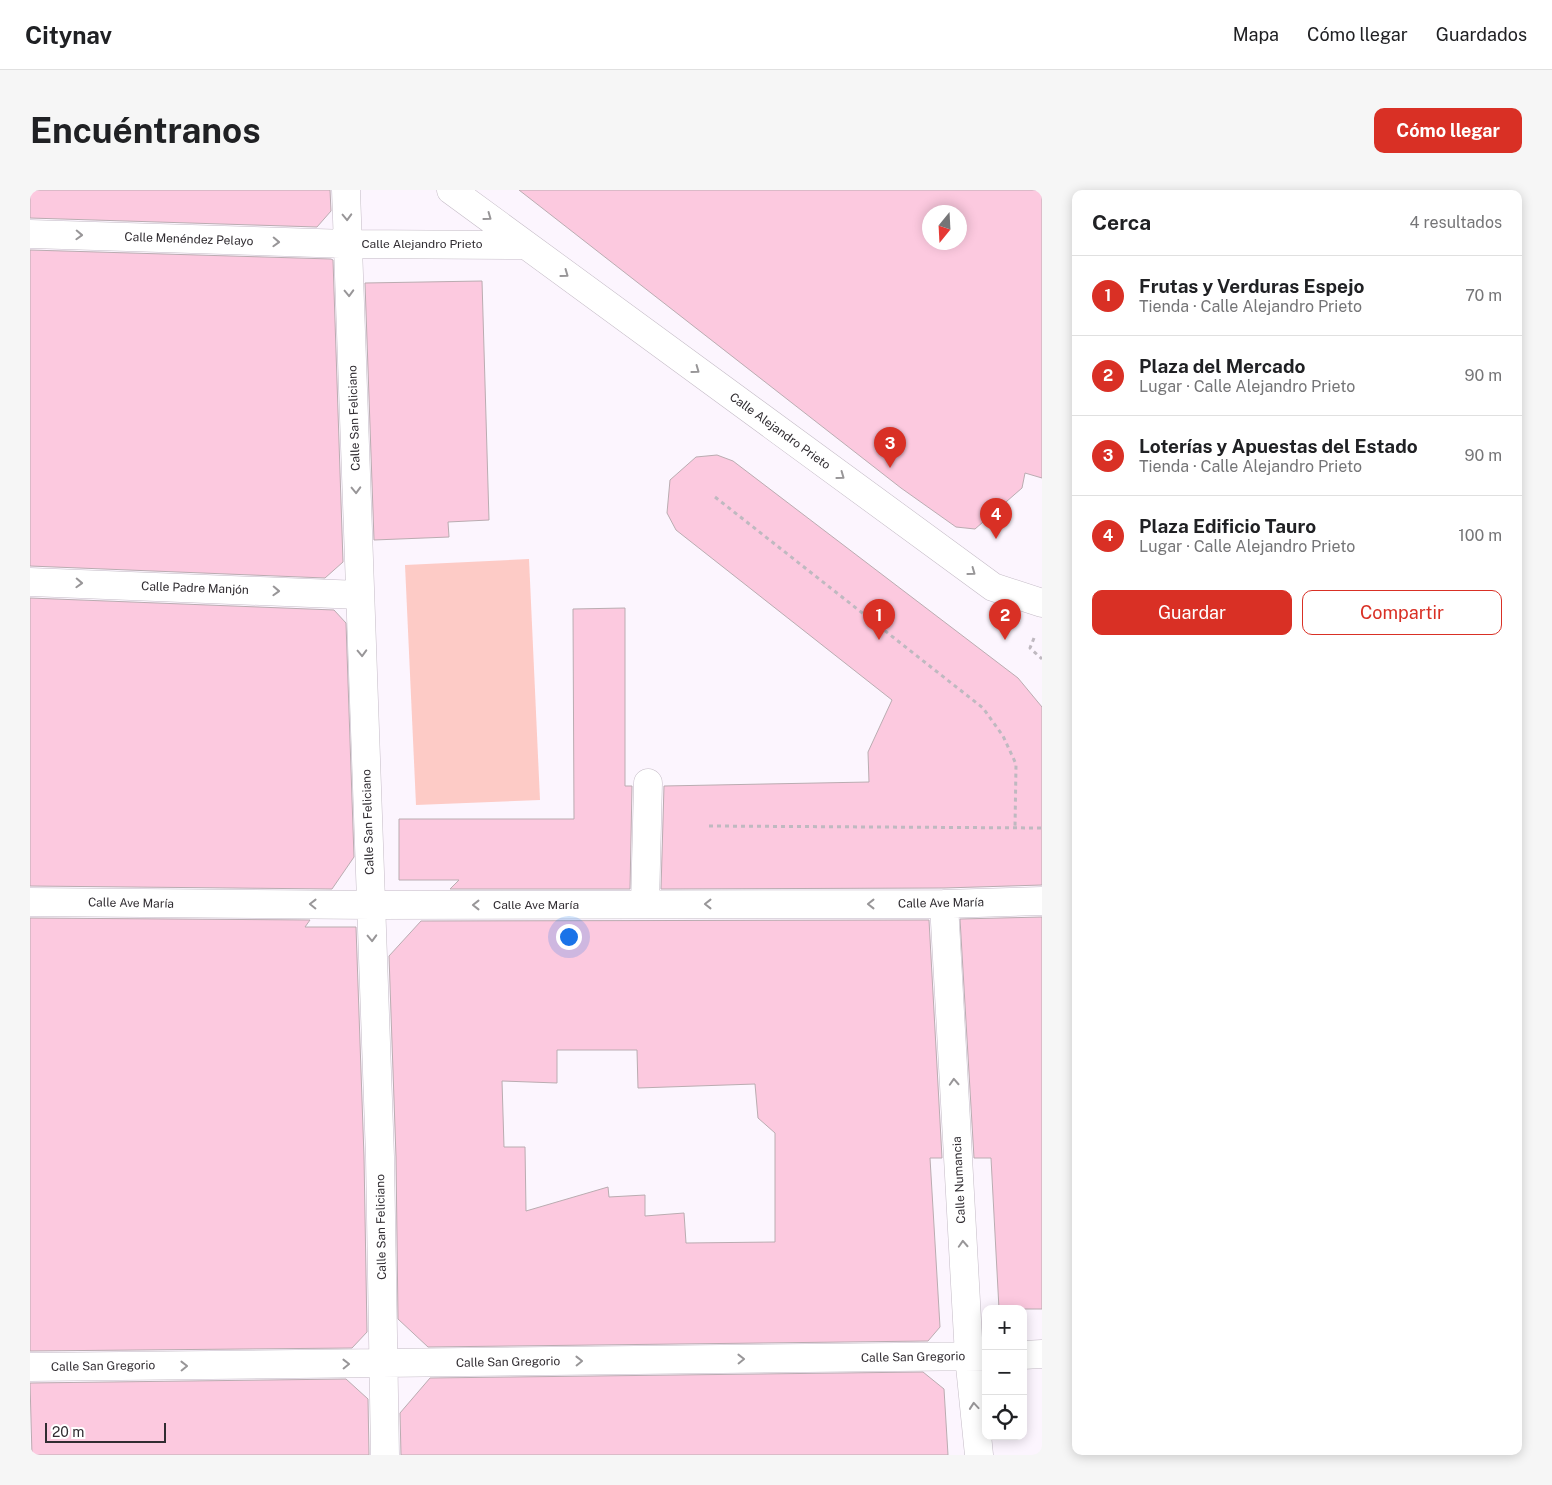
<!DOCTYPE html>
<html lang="es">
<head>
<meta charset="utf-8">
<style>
  body { margin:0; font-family:"Public Sans",sans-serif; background:#f6f6f6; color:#202124 }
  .controls { position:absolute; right:15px; bottom:15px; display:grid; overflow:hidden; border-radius:10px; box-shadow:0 2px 12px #0003 }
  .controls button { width:45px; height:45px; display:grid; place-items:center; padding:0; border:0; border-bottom:1px solid #e0e0e0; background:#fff; color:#202124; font:25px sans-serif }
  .compass { position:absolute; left:892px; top:15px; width:45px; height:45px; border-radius:50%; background:#fff; box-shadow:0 2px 12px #0003; rotate:198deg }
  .scale { position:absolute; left:15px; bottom:12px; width:121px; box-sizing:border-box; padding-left:5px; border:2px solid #312d32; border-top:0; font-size:14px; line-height:18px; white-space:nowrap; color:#312d32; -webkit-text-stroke:4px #fff; paint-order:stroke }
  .you { position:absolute; left:538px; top:746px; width:18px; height:18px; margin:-12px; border:4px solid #fff; border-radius:50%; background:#1a73e8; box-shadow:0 0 0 8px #1a73e833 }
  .badge { display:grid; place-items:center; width:32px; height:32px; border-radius:50%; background:#d93025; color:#fff; font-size:16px; font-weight:700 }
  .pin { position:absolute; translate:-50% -41px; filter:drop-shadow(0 1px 2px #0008) }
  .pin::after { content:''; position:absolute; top:26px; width:18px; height:15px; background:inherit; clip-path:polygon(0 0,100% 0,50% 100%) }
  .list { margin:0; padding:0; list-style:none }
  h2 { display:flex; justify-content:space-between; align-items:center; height:65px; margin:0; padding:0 20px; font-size:21px }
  h2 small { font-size:16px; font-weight:400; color:#757577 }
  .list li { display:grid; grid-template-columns:32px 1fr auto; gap:15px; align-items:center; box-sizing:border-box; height:80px; padding:0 20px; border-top:1px solid #e0e0e0 }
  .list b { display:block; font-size:19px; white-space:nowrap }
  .list p { margin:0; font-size:16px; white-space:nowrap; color:#757577 }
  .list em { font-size:16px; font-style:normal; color:#757577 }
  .actions { display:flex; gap:10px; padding:15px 20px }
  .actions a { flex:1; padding:11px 0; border:1px solid #d93025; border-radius:10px; text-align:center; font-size:18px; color:#d93025 }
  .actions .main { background:#d93025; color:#fff }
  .icon { flex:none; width:28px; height:28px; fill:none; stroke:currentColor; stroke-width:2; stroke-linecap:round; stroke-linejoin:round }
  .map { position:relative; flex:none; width:1012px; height:1265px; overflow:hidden; border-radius:10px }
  header { display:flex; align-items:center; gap:30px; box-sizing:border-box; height:70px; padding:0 25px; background:#fff; border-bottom:1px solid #e0e0e0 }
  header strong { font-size:24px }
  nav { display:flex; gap:28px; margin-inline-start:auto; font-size:18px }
  .intro { display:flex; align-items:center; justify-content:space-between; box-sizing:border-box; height:120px; padding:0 30px }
  h1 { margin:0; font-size:35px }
  .button { padding:12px 22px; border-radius:10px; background:#d93025; color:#fff; font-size:18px; font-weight:700 }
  main { display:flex; gap:30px; padding:0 30px }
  aside { flex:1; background:#fff; border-radius:10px; box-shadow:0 2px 12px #0003 }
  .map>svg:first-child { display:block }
  .green { fill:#fdcbc6 }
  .building { fill:#fcc9df; stroke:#baacb1; fill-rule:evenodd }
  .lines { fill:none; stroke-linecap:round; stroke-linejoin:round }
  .minor-casing { stroke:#c4bbc6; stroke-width:29 }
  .path { stroke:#bfb9c0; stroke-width:3; stroke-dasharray:4 4; stroke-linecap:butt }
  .minor { stroke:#fff; stroke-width:28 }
  .oneway { stroke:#989698 }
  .labels { text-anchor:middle; stroke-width:5; stroke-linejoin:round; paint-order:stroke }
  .street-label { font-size:12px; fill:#312d32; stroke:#fff }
</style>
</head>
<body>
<header>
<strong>Citynav</strong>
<nav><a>Mapa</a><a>Cómo llegar</a><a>Guardados</a></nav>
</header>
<div class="intro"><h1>Encuéntranos</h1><a class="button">Cómo llegar</a></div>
<main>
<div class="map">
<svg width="1012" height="1265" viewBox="0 0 1012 1265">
  <rect width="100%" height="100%" fill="#fcf5fe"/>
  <path class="green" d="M 499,369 L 510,610 L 386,615 L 375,375 Z"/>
  <path class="building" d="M 0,0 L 300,0 L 301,21 L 287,37 L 0,28 Z
    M 489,0 L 1012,0 L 1012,288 L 995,283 L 992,298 L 945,339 L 926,337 L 871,298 ZM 900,22 L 930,22 L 930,52 L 900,52 Z
    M 0,60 L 301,69 L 303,70 L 313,372 L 295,388 L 0,376 Z
    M 452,91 L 459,330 L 418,332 L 419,347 L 344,350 L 335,93 Z
    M 687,265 L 703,271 L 988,488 L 1012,517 L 1012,695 L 914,698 L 631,699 L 634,596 L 839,592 L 838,562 L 862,510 L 646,340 L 637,323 L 640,290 L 666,267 Z
    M 0,408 L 304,420 L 316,433 L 324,667 L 302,699 L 0,696 Z
    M 595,418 L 595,596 L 602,596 L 600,699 L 420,699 L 429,690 L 369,690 L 369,629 L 544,629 L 543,419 Z
    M 1012,727 L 1012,1119 L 969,1119 L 961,968 L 944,968 L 930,729 Z
    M 0,728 L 280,730 L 275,737 L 326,737 L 334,967 L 337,1142 L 322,1158 L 0,1161 Z
    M 899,730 L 912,968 L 900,968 L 910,1137 L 898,1151 L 398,1157 L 368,1129 L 366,967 L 359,766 L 391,731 ZM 527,860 L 607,860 L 608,898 L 725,894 L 728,928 L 745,943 L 745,1052 L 656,1053 L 654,1023 L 615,1026 L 615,1005 L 579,1007 L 578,997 L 496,1021 L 495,957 L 474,957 L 472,891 L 527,893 Z
    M 893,1182 L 914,1199 L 918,1265 L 371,1265 L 370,1223 L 400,1188 Z
    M 316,1189 L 338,1209 L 339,1265 L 2,1265 L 0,1193 Z"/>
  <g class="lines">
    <g class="minor-casing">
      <path id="minor" d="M 316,0 L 350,967 L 355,1265
        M 421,0 L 963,397 L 1012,413
        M 0,44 L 318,54 L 496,55
        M 0,392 L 330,405
        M 0,712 L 341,715 L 914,714 L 1012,711
        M 615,714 L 618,593
        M 914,714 L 939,1166 L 949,1265
        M 993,1165 L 1012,1164
        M 0,1177 L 956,1166"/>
    </g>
    <path class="path" d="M 685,307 L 953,518 L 973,546 L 986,574 L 985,638
      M 1004,448 L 1000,458 L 1012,469
      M 679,636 L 1012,638"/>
    <use href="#minor" class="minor"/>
  </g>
  <defs><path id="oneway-chevron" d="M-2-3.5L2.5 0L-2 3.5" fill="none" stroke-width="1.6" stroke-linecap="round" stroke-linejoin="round" transform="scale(1.25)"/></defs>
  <g class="oneway">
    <use href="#oneway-chevron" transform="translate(317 27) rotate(88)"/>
    <use href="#oneway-chevron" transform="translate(458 27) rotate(36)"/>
    <use href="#oneway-chevron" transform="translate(49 45) rotate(2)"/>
    <use href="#oneway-chevron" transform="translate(246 52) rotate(2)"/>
    <use href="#oneway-chevron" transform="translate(535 84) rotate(36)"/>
    <use href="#oneway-chevron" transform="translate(319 103) rotate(88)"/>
    <use href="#oneway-chevron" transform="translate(666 180) rotate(36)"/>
    <use href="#oneway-chevron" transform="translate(811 286) rotate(36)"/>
    <use href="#oneway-chevron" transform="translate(326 300) rotate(88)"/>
    <use href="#oneway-chevron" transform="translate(942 382) rotate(36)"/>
    <use href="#oneway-chevron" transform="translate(49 393) rotate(2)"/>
    <use href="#oneway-chevron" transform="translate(246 401) rotate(2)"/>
    <use href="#oneway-chevron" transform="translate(332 463) rotate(88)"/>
    <use href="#oneway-chevron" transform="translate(283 714) rotate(-179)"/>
    <use href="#oneway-chevron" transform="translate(678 714) rotate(180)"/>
    <use href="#oneway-chevron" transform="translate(841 714) rotate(180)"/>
    <use href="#oneway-chevron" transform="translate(446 715) rotate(180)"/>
    <use href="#oneway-chevron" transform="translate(342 748) rotate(88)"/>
    <use href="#oneway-chevron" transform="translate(924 892) rotate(-93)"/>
    <use href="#oneway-chevron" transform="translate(933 1054) rotate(-93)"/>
    <use href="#oneway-chevron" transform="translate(711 1169) rotate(-1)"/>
    <use href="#oneway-chevron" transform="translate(549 1171) rotate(-1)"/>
    <use href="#oneway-chevron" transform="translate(316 1174) rotate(-1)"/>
    <use href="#oneway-chevron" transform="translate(154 1176) rotate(-1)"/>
    <use href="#oneway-chevron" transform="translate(944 1216) rotate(-95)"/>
  </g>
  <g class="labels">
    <g class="street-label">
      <text transform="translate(159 49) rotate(2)" y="4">Calle Menéndez Pelayo</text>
      <text x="392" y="58">Calle Alejandro Prieto</text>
      <text transform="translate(324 228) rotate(-92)" y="4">Calle San Feliciano</text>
      <text transform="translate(750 241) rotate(36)" y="4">Calle Alejandro Prieto</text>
      <text transform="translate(165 398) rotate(2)" y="4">Calle Padre Manjón</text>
      <text transform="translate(338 632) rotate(-92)" y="4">Calle San Feliciano</text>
      <text transform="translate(101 713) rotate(1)" y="4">Calle Ave María</text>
      <text transform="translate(911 713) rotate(-1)" y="4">Calle Ave María</text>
      <text x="506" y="719">Calle Ave María</text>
      <text transform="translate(929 990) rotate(-93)" y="4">Calle Numancia</text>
      <text transform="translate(351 1037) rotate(-91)" y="4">Calle San Feliciano</text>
      <text transform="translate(883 1167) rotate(-1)" y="4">Calle San Gregorio</text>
      <text transform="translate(478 1172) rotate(-1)" y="4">Calle San Gregorio</text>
      <text transform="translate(73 1176) rotate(-1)" y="4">Calle San Gregorio</text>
    </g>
  </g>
</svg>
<div class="controls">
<button>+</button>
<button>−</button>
<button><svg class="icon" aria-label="locate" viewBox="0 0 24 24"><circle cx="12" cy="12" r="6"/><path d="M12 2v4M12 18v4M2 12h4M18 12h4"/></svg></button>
</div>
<svg class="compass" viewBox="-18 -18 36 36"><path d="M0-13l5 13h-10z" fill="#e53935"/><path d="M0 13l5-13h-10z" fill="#757577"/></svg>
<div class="scale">20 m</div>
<div class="you"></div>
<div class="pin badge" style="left:849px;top:450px">1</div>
<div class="pin badge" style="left:975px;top:450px">2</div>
<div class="pin badge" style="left:860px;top:278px">3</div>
<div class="pin badge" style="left:966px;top:349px">4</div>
</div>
<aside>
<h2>Cerca<small>4 resultados</small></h2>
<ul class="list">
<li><span class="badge">1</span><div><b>Frutas y Verduras Espejo</b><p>Tienda · Calle Alejandro Prieto</p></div><em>70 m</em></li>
<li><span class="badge">2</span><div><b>Plaza del Mercado</b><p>Lugar · Calle Alejandro Prieto</p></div><em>90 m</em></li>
<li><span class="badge">3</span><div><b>Loterías y Apuestas del Estado</b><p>Tienda · Calle Alejandro Prieto</p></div><em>90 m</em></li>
<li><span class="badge">4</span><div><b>Plaza Edificio Tauro</b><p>Lugar · Calle Alejandro Prieto</p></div><em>100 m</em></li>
</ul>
<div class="actions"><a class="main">Guardar</a><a>Compartir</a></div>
</aside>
</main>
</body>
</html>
